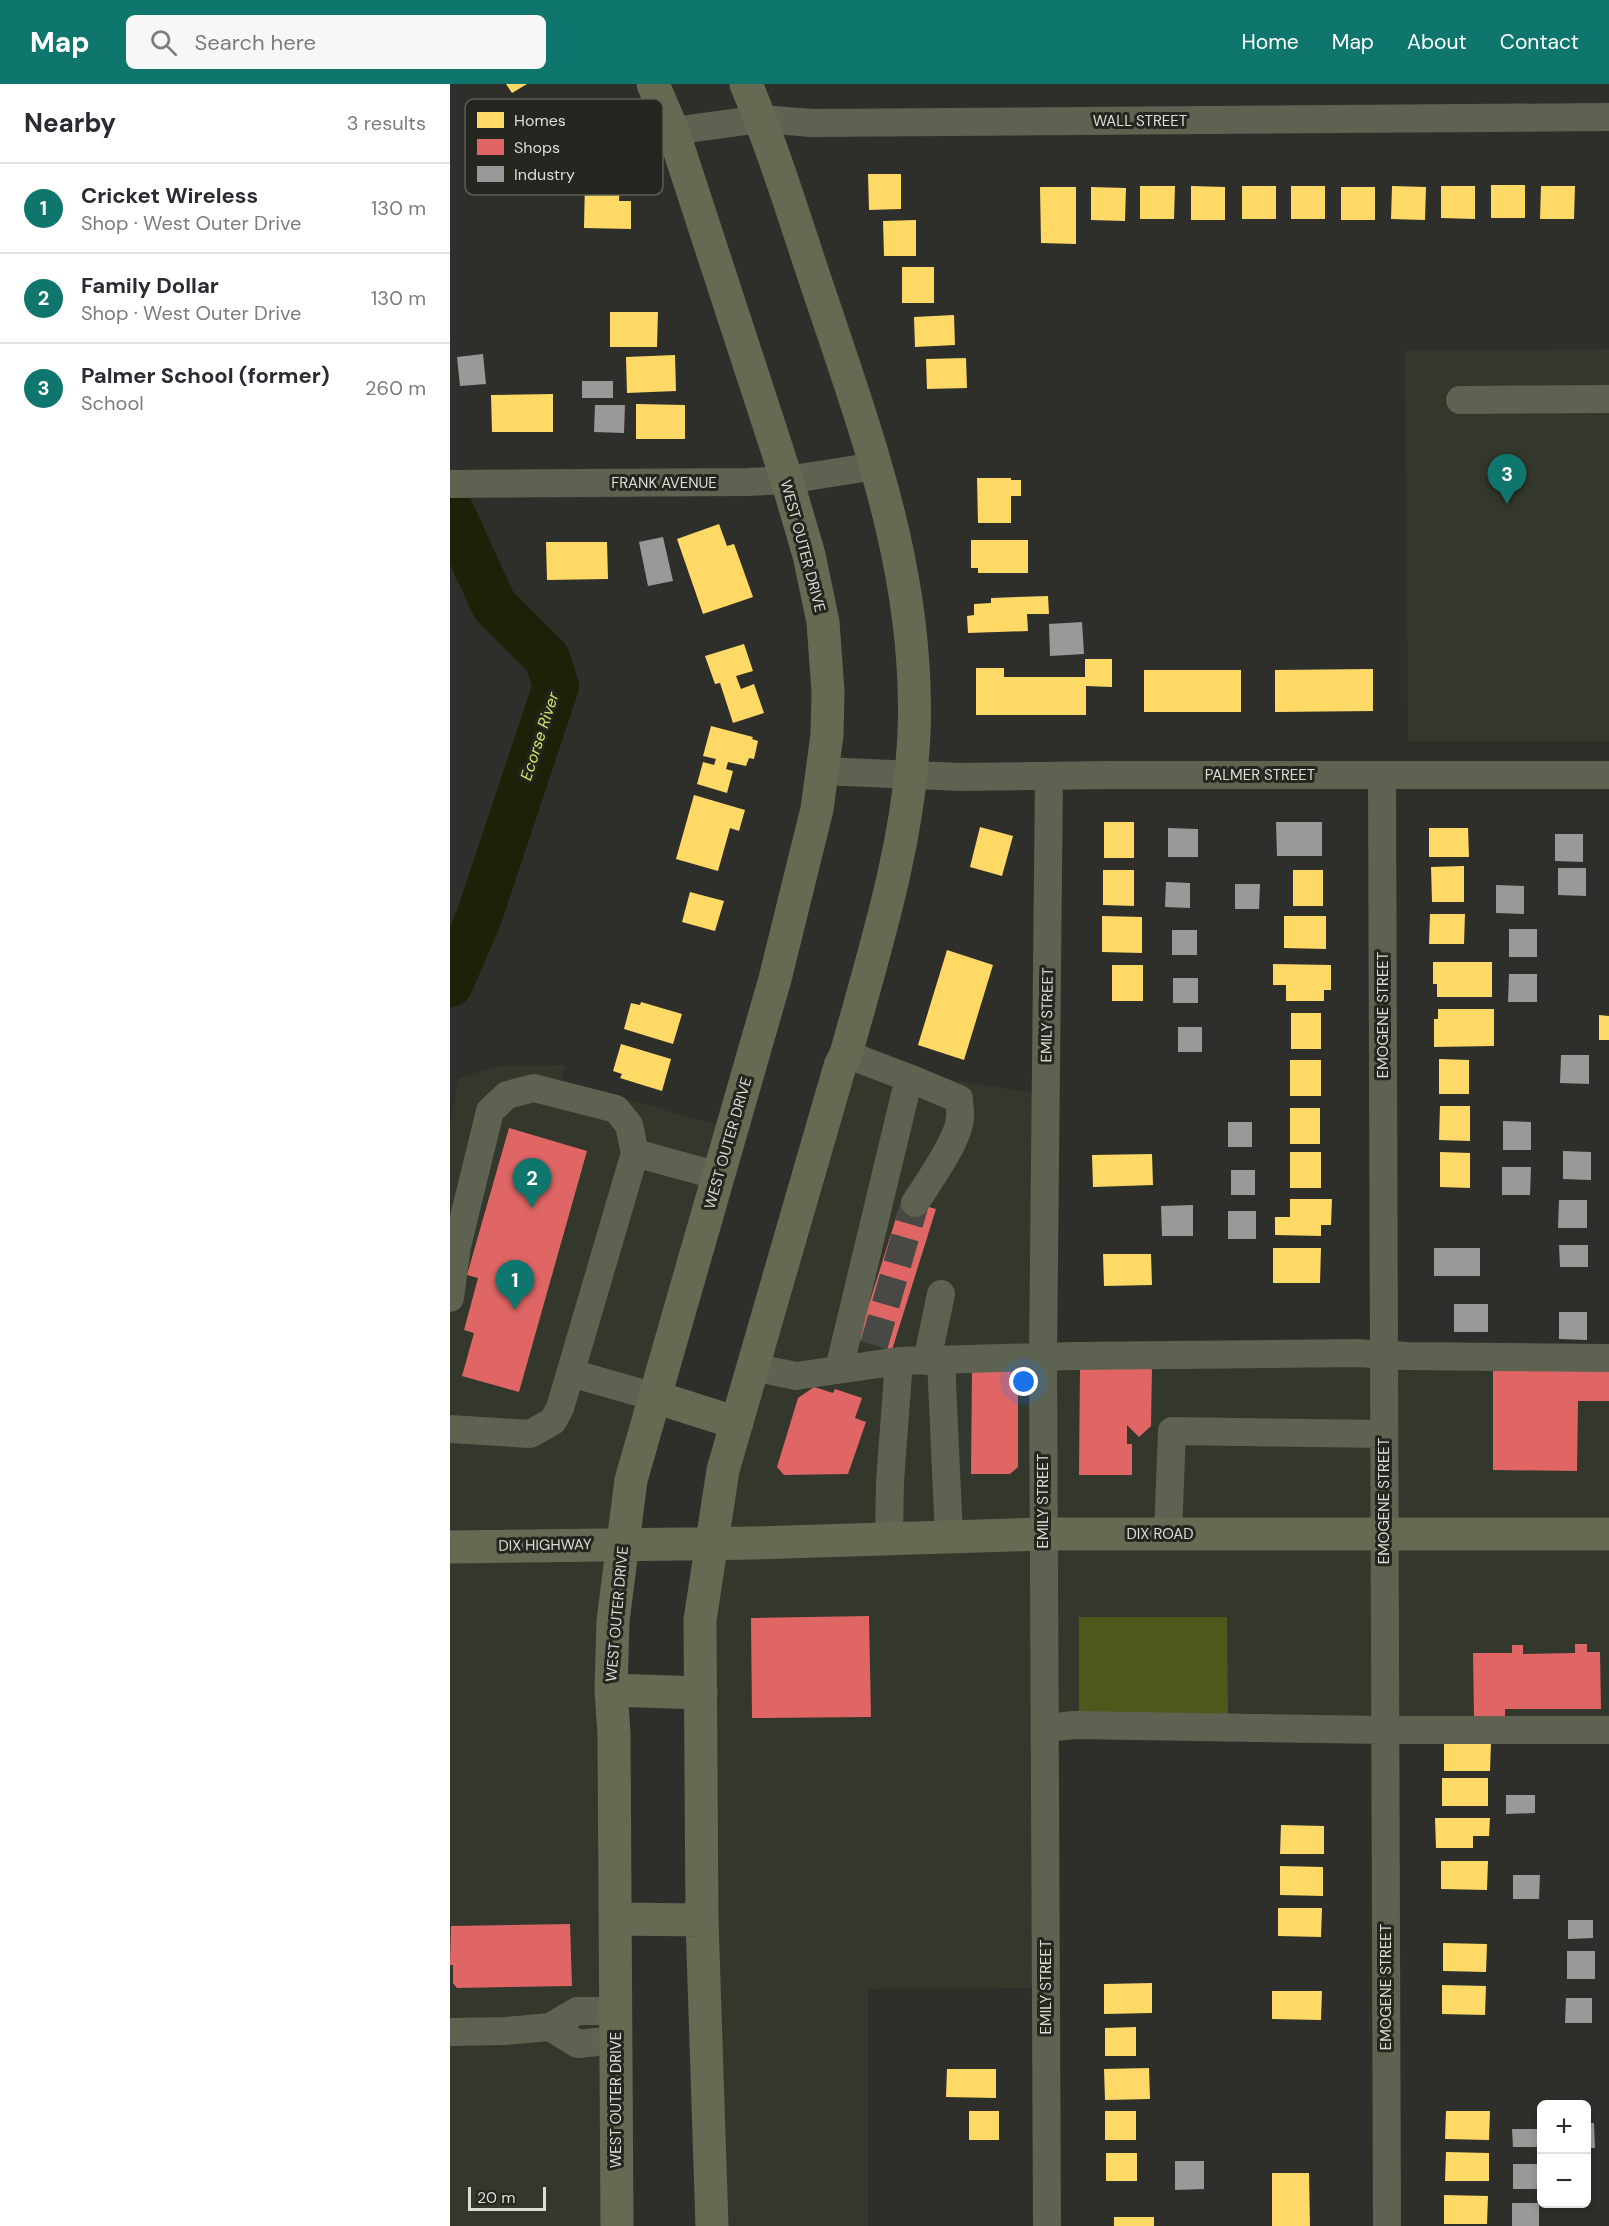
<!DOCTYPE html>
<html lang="en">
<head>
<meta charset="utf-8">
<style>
  body { margin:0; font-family:"DM Sans",sans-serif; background:#f7f7f7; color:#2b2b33 }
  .controls { position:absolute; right:18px; bottom:18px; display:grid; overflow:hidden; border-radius:9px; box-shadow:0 3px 9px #0003 }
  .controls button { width:54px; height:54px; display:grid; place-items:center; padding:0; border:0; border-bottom:2px solid #e1e1e2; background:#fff; color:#2b2b33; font:30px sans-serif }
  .scale { position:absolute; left:18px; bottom:15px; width:78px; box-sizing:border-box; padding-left:6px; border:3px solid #dcddd8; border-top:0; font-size:16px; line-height:21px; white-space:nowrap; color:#dcddd8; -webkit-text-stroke:4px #25261f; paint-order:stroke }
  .you { position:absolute; left:574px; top:1298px; width:21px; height:21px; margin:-15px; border:4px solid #fff; border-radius:50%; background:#1a73e8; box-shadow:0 0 0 9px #1a73e833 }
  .badge { display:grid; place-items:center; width:39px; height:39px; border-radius:50%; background:#0f766e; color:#fff; font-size:20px; font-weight:700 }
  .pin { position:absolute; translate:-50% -50px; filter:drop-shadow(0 2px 3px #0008) }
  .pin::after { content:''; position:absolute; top:32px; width:21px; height:18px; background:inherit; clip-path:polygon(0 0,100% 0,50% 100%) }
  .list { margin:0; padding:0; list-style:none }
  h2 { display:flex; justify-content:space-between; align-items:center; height:78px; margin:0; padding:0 24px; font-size:26px }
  h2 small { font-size:20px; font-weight:400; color:#7c7c81 }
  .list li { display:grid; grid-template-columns:39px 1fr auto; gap:18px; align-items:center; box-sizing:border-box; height:90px; padding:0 24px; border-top:2px solid #e1e1e2 }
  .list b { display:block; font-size:22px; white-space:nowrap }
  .list p { margin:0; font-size:20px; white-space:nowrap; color:#7c7c81 }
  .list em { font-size:20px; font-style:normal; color:#7c7c81 }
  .icon { flex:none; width:33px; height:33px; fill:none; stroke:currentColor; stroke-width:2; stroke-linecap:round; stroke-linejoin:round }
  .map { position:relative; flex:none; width:1159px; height:2142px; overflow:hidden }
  header { display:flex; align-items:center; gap:36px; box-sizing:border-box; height:84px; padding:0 30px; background:#0f766e; color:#fff }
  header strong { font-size:28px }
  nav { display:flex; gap:33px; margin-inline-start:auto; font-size:21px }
  .search { width:420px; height:54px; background:#f7f7f7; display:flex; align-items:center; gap:15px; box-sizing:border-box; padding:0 21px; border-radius:9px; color:#7c7c81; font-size:22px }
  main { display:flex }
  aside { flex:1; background:#fff }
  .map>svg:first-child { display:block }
  .built { fill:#34372b }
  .green { fill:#4f581b }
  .homes { fill:#ffd966 }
  .shops { fill:#e06666 }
  .industry { fill:#999 }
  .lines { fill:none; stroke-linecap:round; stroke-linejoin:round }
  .river { stroke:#1e2107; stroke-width:46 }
  .minor-tunnel { stroke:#484944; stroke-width:28; stroke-dasharray:28 14; stroke-linecap:butt }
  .minor { stroke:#5e6250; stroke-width:28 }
  .major { stroke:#666a53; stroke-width:33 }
  .labels { text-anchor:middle; stroke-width:6; stroke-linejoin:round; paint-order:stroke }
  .street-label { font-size:15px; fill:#dcddd8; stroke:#25261f }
  .water-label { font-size:16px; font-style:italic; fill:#d2e66a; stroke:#25261f }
  .key { fill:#25261f; stroke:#5c5d56; stroke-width:1.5 }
  .key-label { font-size:16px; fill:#dcddd8 }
</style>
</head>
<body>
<header>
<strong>Map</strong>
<div class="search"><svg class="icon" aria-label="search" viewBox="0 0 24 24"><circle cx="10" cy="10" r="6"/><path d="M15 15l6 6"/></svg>Search here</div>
<nav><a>Home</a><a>Map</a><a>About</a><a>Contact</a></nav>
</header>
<main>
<aside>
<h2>Nearby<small>3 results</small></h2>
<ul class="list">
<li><span class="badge">1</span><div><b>Cricket Wireless</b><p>Shop · West Outer Drive</p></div><em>130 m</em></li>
<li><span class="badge">2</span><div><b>Family Dollar</b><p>Shop · West Outer Drive</p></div><em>130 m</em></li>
<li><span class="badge">3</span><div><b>Palmer School (former)</b><p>School</p></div><em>260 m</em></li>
</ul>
</aside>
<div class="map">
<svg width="1159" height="2142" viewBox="0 0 1159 2142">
  <rect width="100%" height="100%" fill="#2e2f2a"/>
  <path class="built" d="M 1159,265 L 1159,657 L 958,657 L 955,266 Z
    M 116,981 L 111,997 L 282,1045 L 181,1396 L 167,2142 L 0,2142 L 0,1042 L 8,995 L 42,983 Z
    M 390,982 L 435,985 L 596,1011 L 593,1272 L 1159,1274 L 1159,1647 L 595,1644 L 596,1904 L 418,1905 L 418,2142 L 262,2142 L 250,1536 Z"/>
  <path class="green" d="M 629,1533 L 777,1533 L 778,1631 L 629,1632 Z"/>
  <path class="homes" d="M 56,0 L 77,0 L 62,9 Z
    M 418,90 L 451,90 L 451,125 L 419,126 Z
    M 135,95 L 170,96 L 169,117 L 181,117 L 181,145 L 134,144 Z
    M 1041,101 L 1075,101 L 1075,134 L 1041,134 Z
    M 690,102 L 725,102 L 724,135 L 690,135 Z
    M 741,102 L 775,103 L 775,136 L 741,136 Z
    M 792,102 L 826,102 L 826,135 L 792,135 Z
    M 841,102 L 875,102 L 875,135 L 841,135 Z
    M 942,102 L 976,103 L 975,136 L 941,135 Z
    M 991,102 L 1025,102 L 1025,135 L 991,134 Z
    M 1091,102 L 1125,102 L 1124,135 L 1090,135 Z
    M 590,103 L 626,103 L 626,160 L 591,159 Z
    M 641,103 L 676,104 L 675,137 L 641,136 Z
    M 891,103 L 925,103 L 925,136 L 891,136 Z
    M 466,136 L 466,172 L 434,172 L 433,137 Z
    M 452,183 L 484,183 L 484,219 L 452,219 Z
    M 160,228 L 208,228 L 207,263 L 160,263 Z
    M 504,231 L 505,261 L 465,263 L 464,233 Z
    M 225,271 L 226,307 L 177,309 L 176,273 Z
    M 516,274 L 517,304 L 477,305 L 476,275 Z
    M 103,310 L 103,348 L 42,348 L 41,311 Z
    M 186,320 L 235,321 L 235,355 L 186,355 Z
    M 527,394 L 561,394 L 561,396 L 571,396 L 571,412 L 561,412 L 561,439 L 528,439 Z
    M 269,440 L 277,462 L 284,460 L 303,513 L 253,530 L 227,455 Z
    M 521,456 L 578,456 L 578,489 L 528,489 L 528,484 L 521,484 Z
    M 96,458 L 157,458 L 158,495 L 97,496 Z
    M 598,512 L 599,530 L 577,530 L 578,547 L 518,549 L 517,532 L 524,531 L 524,520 L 541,519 L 541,514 Z
    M 294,560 L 303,587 L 286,592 L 291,605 L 304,600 L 314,629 L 283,639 L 270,599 L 265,600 L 255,572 Z
    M 635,575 L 662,575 L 662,603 L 636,602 L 636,631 L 526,631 L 526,584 L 554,584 L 554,593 L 635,593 Z
    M 923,585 L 923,627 L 825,628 L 825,586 Z
    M 694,586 L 791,586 L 791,628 L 694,628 Z
    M 261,642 L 303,653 L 302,655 L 308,657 L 304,675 L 299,674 L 296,682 L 278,678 L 276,685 L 283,687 L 277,709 L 247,700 L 253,678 L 264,681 L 266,675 L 253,672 Z
    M 244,711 L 295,726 L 289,747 L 280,744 L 268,787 L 226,775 Z
    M 654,738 L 684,738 L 684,774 L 654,774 Z
    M 530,743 L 563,752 L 552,792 L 520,783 Z
    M 979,744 L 1018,744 L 1019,773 L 979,773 Z
    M 1014,782 L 1014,818 L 982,818 L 981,783 Z
    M 653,786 L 684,786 L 684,822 L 653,821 Z
    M 843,786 L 873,786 L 873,822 L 843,822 Z
    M 240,808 L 274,817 L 265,847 L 232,838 Z
    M 980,830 L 1015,830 L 1014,860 L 979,860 Z
    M 652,832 L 692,833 L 692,869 L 652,868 Z
    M 834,832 L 876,832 L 876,865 L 834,864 Z
    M 497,866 L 543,881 L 514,976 L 468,961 Z
    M 983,878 L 1042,878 L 1042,913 L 987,913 L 987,900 L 983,900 Z
    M 823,880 L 881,881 L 881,906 L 874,906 L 874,917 L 836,917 L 836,901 L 823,901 Z
    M 662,881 L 693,881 L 693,917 L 662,917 Z
    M 191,918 L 232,930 L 223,960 L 174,945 L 181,919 L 190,921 Z
    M 988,925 L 1044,925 L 1044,962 L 984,963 L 984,935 L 988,935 Z
    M 841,929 L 871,929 L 871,965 L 841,965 Z
    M 1149,931 L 1159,932 L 1159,956 L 1149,956 Z
    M 171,960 L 221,975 L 212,1007 L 170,994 L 172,990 L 163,987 Z
    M 989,975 L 1019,976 L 1019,1010 L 989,1010 Z
    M 840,976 L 871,976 L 871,1012 L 840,1012 Z
    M 990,1022 L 1020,1022 L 1020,1057 L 989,1056 Z
    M 840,1024 L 870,1024 L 870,1060 L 840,1060 Z
    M 840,1068 L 871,1068 L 871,1104 L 840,1104 Z
    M 990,1068 L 1020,1069 L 1020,1104 L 990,1103 Z
    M 702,1070 L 703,1101 L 643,1103 L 642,1071 Z
    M 840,1115 L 882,1115 L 881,1141 L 871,1141 L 871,1152 L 825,1151 L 825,1133 L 840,1133 Z
    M 823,1164 L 871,1164 L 870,1199 L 823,1199 Z
    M 653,1170 L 701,1170 L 702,1201 L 654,1202 Z
    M 994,1658 L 1041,1658 L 1040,1687 L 994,1687 Z
    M 992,1694 L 1038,1694 L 1038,1722 L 992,1722 Z
    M 985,1734 L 1040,1734 L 1039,1752 L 1023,1752 L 1023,1764 L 986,1764 Z
    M 831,1741 L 874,1742 L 874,1770 L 830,1770 Z
    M 991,1777 L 1038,1777 L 1037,1806 L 991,1805 Z
    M 830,1782 L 873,1783 L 873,1812 L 830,1811 Z
    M 828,1824 L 872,1824 L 871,1853 L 828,1852 Z
    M 993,1859 L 1037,1860 L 1036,1888 L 993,1887 Z
    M 702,1899 L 702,1929 L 654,1930 L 654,1900 Z
    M 992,1901 L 1036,1902 L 1035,1931 L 992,1930 Z
    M 822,1907 L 872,1907 L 871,1936 L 822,1935 Z
    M 686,1943 L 686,1972 L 655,1972 L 655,1944 Z
    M 699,1984 L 700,2015 L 655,2016 L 654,1985 Z
    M 497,1985 L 546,1985 L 546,2014 L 496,2013 Z
    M 519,2027 L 549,2027 L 549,2056 L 519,2056 Z
    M 655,2027 L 686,2027 L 686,2056 L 655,2056 Z
    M 996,2027 L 1040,2027 L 1039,2056 L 995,2055 Z
    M 996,2068 L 1039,2069 L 1039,2097 L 995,2097 Z
    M 656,2069 L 687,2069 L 687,2097 L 656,2097 Z
    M 822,2089 L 859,2089 L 860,2142 L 822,2142 Z
    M 994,2111 L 1038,2112 L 1037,2140 L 994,2140 Z
    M 664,2133 L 704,2133 L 704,2142 L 664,2142 Z"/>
  <path class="shops" d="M 59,1044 L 137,1067 L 69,1308 L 12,1292 L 24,1249 L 14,1246 L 28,1194 L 17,1191 Z
    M 452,1115 L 486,1125 L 442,1266 L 408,1255 Z
    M 630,1282 L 702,1283 L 701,1342 L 689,1353 L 677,1341 L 677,1360 L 682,1360 L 682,1391 L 629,1391 Z
    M 522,1284 L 568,1284 L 568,1383 L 560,1390 L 521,1390 Z
    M 1043,1287 L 1159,1287 L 1159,1317 L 1128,1317 L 1127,1387 L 1043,1386 Z
    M 364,1303 L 383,1309 L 385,1305 L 412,1314 L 405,1334 L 416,1338 L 398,1390 L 334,1391 L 327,1383 L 348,1314 Z
    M 419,1532 L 421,1633 L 302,1634 L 301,1534 Z
    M 1125,1560 L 1137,1560 L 1137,1568 L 1150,1568 L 1151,1625 L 1055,1625 L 1055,1633 L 1024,1633 L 1023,1569 L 1062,1569 L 1062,1561 L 1073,1561 L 1073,1570 L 1125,1569 Z
    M 120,1840 L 122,1902 L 7,1904 L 3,1899 L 3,1881 L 0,1881 L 1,1842 Z"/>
  <path class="industry" d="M 33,270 L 36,300 L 10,302 L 7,273 Z
    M 132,297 L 163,297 L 163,314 L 132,314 Z
    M 145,321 L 175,321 L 174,349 L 144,348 Z
    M 213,453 L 223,497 L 198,502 L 189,458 Z
    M 632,538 L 634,570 L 600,572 L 599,540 Z
    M 826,738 L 872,738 L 872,772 L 827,772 Z
    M 718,744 L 748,745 L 748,773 L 718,773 Z
    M 1105,750 L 1133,750 L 1133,778 L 1105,777 Z
    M 1108,784 L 1136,784 L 1136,812 L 1108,811 Z
    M 716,798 L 740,799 L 740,824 L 715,823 Z
    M 785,800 L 810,800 L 809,825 L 785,825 Z
    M 1046,801 L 1074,802 L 1074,830 L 1046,829 Z
    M 1059,845 L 1087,845 L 1087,873 L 1059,873 Z
    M 722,846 L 747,846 L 747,871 L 722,871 Z
    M 1059,890 L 1087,890 L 1087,918 L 1058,918 Z
    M 723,894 L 748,894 L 748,919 L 723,919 Z
    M 728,943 L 752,943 L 752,968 L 728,968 Z
    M 1111,971 L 1139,971 L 1139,1000 L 1110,999 Z
    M 1053,1037 L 1081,1038 L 1081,1066 L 1053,1066 Z
    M 778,1038 L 802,1038 L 802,1063 L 778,1063 Z
    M 1113,1067 L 1141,1068 L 1141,1096 L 1113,1095 Z
    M 1052,1083 L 1081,1083 L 1080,1111 L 1052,1111 Z
    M 781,1086 L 805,1086 L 805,1111 L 781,1111 Z
    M 1109,1116 L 1137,1116 L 1137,1144 L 1108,1144 Z
    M 743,1121 L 743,1152 L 712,1152 L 711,1122 Z
    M 778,1127 L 806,1127 L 806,1155 L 778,1155 Z
    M 1109,1161 L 1138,1161 L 1138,1183 L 1110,1183 Z
    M 984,1164 L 1030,1164 L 1030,1192 L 984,1192 Z
    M 1004,1220 L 1038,1220 L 1038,1248 L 1004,1248 Z
    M 1109,1228 L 1137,1228 L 1137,1256 L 1109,1255 Z
    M 1056,1711 L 1085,1711 L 1085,1729 L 1056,1730 Z
    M 1063,1791 L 1090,1791 L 1089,1815 L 1063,1815 Z
    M 1118,1836 L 1143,1836 L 1143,1854 L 1118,1855 Z
    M 1117,1867 L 1145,1867 L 1145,1895 L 1117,1895 Z
    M 1116,1914 L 1142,1914 L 1142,1939 L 1115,1939 Z
    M 1136,2039 L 1144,2039 L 1145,2064 L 1136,2064 Z
    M 1062,2045 L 1087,2045 L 1088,2063 L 1063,2063 Z
    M 725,2077 L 754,2077 L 754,2105 L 725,2106 Z
    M 1063,2080 L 1090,2080 L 1090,2105 L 1063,2105 Z
    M 1062,2119 L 1089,2119 L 1089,2142 L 1062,2142 Z"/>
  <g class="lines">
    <path class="river" d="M 0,425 L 44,521 L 97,574 L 106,602 L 29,833 L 0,900"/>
    <path class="minor-tunnel" d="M 424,1261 L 465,1119"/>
    <path class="minor" d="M 223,47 L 311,35 L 362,39 L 1159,33
      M 1010,316 L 1159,315
      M 0,400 L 298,398 L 337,396 L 426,382
      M 373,687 L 510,693 L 660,691 L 1159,691
      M 932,692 L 937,2142
      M 459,994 L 509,1015 C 509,1021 511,1028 510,1034 C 509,1056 477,1100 465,1119
      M 185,1069 L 269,1092
      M 0,1214 L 7,1162 L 40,1027 L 57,1011 L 84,1004 L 166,1025 L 179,1041 L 185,1069 L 110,1324 L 103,1337 L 80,1350 L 0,1345
      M 491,1276 L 499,1453
      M 477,1277 L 491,1210
      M 302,1283 L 346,1292 L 449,1277 L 624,1272 L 906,1269 L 957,1272 L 1159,1274
      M 389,1285 L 459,994 L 396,970
      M 121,1289 L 205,1313
      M 718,1450 L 722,1347 L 934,1350
      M 439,1454 L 440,1397 L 449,1277
      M 595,1644 L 625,1641 L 935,1646 L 1159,1646
      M 100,1943 L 128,1960 L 166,1956
      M 0,1948 L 55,1947 L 100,1943 L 127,1927 L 165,1927
      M 597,2142 L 593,1273 L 599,692"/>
    <path class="major" d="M 205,1313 L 287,1339
      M 0,1463 L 307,1459 L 594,1450 L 1159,1450
      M 161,1606 L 251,1609
      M 166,1835 L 252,1836
      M 167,2142 L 164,1650 L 161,1606 L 163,1537 L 181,1396 L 325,895 L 367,725 L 377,651 L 378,608 L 373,538 L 359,471 L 337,396 L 223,47 L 203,0
      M 262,2142 L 252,1836 L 250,1536 L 273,1386 L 390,982 L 396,970 C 425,865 459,759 464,650 C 470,496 421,362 373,219 C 348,146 326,71 296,0"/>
  </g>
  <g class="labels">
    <g class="street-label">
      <text x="690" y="42">WALL STREET</text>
      <text x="214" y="404">FRANK AVENUE</text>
      <text transform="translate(353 462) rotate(75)" y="5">WEST OUTER DRIVE</text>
      <text x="810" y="696">PALMER STREET</text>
      <text transform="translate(597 931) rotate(-89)" y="5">EMILY STREET</text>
      <text transform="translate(933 931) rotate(-90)" y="5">EMOGENE STREET</text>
      <text transform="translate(278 1059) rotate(-74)" y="5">WEST OUTER DRIVE</text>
      <text transform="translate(593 1417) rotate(-90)" y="5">EMILY STREET</text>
      <text transform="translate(934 1417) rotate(-90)" y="5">EMOGENE STREET</text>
      <text x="710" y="1455">DIX ROAD</text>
      <text transform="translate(95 1461) rotate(-1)" y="5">DIX HIGHWAY</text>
      <text transform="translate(167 1530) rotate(-85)" y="5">WEST OUTER DRIVE</text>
      <text transform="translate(596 1903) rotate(-90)" y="5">EMILY STREET</text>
      <text transform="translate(936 1903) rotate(-90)" y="5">EMOGENE STREET</text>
      <text transform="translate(166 2016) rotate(-90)" y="5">WEST OUTER DRIVE</text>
    </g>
    <g class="water-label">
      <text transform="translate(89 652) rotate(-72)" y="6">Ecorse River</text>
    </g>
  </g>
  <rect x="15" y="15" width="198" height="96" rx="9" class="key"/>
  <rect x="27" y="28" width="27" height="16" fill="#ffd966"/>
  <rect x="27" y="55" width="27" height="16" fill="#e06666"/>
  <rect x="27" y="82" width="27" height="16" fill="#999"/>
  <g class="key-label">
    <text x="64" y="42">Homes</text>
    <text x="64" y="69">Shops</text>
    <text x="64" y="96">Industry</text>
  </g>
</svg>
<div class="controls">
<button>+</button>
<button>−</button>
</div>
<div class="scale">20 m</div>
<div class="you"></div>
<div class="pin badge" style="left:65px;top:1226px">1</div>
<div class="pin badge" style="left:82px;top:1124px">2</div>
<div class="pin badge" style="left:1057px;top:420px">3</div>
</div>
</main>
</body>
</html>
